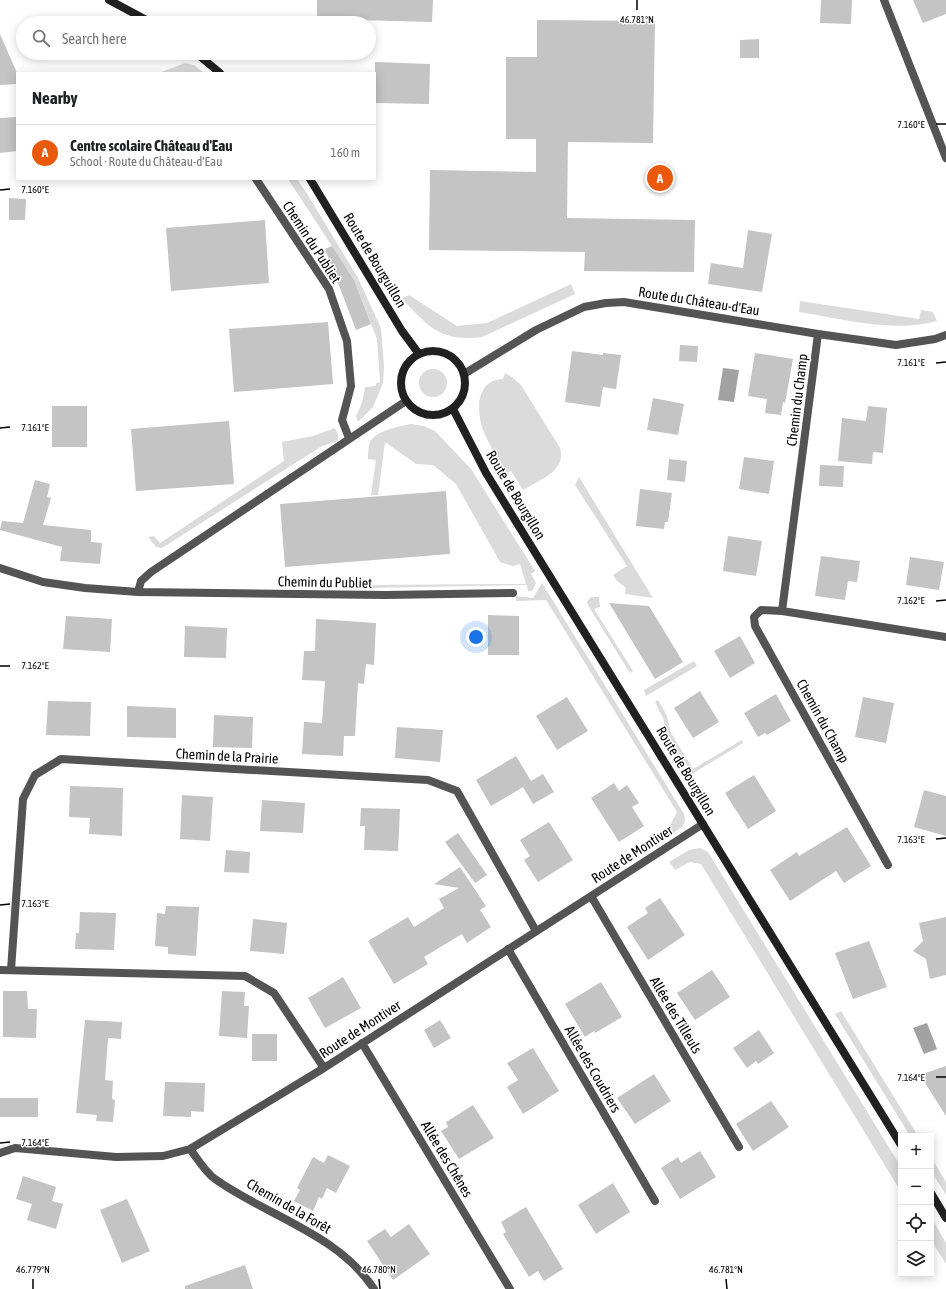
<!DOCTYPE html>
<html lang="en">
<head>
<meta charset="utf-8">
<style>
  body { margin:0; font-family:"Asap Condensed",sans-serif; background:#f6f6f6; color:#202124 }
  .controls { position:absolute; right:12px; bottom:12px; display:grid; overflow:hidden; border-radius:0px; box-shadow:0 2px 10px #0003 }
  .controls button { width:36px; height:36px; display:grid; place-items:center; padding:0; border:0; border-bottom:1px solid #e0e0e0; background:#fff; color:#202124; font:20px sans-serif }
  .you { position:absolute; left:476px; top:637px; width:14px; height:14px; margin:-10px; border:3px solid #fff; border-radius:50%; background:#1a73e8; box-shadow:0 0 0 6px #1a73e833 }
  .badge { display:grid; place-items:center; width:26px; height:26px; border-radius:50%; background:#ea580c; color:#fff; font-size:13px; font-weight:700 }
  .pin { position:absolute; translate:-50% -50%; border:2px solid #fff; box-shadow:0 1px 4px #0006 }
  .list { margin:0; padding:0; list-style:none }
  h2 { display:flex; justify-content:space-between; align-items:center; height:52px; margin:0; padding:0 16px; font-size:17px }
  h2 small { font-size:13px; font-weight:400; color:#757577 }
  .list li { display:grid; grid-template-columns:26px 1fr auto; gap:12px; align-items:center; box-sizing:border-box; height:56px; padding:0 16px; border-top:1px solid #e0e0e0 }
  .list b { display:block; font-size:15px; white-space:nowrap }
  .list p { margin:0; font-size:13px; white-space:nowrap; color:#757577 }
  .list em { font-size:13px; font-style:normal; color:#757577 }
  .icon { flex:none; width:22px; height:22px; fill:none; stroke:currentColor; stroke-width:2; stroke-linecap:round; stroke-linejoin:round }
  .map { position:relative; flex:none; width:946px; height:1289px; overflow:hidden }
  .search { position:absolute; background:#fff; box-shadow:0 2px 10px #0003; left:16px; top:16px; width:360px; height:44px; display:flex; align-items:center; gap:10px; box-sizing:border-box; padding:0 14px; border-radius:22px; color:#757577; font-size:15px }
  .panel { position:absolute; background:#fff; box-shadow:0 2px 10px #0003; left:16px; top:72px; width:360px; height:108px; border-radius:0px }
  .map>svg:first-child { display:block }
  .green { fill:#dbdbdb }
  .water { fill:#a2a2a2 }
  .building { fill:#c4c4c4 }
  .lines { fill:none; stroke-linecap:round; stroke-linejoin:round }
  .street { stroke:#545454; stroke-width:8 }
  .secondary { stroke:#212121; stroke-width:8 }
  .ticks { fill:none; stroke:#000; stroke-width:1.5 }
  .labels { text-anchor:middle; stroke-width:3; stroke-linejoin:round; paint-order:stroke }
  .street-label { font-size:14px; fill:#000; stroke:#fff }
  .ticks-label { font-size:10px; text-anchor:middle; fill:#000; stroke:#fff; stroke-width:3; stroke-linejoin:round; paint-order:stroke }
</style>
</head>
<body>
<div class="map">
<svg width="946" height="1289" viewBox="0 0 946 1289">
  <rect width="100%" height="100%" fill="#fff"/>
  <path class="green" d="M 185,63 L 194,65 L 204,73 L 159,73 Z
    M 288,179 L 297,179 L 306,192 L 358,278 L 381,328 L 384,367 L 383,383 L 373,407 L 358,422 L 356,416 L 362,403 L 365,387 L 376,386 L 376,383 L 380,382 L 377,339 L 354,280 Z
    M 571,284 L 575,294 L 482,337 C 440,342 429,327 402,299 L 409,295 L 457,326 L 487,323 Z
    M 800,301 L 919,319 L 921,310 L 933,312 L 937,321 C 894,333 842,319 799,312 Z
    M419 383a14 14 0 1 1 28 0a14 14 0 1 1-28 0Z
    M 505,373 L 512,377 L 521,385 L 560,448 C 567,471 539,480 523,490 L 511,471 L 507,474 C 498,459 489,445 483,430 C 476,410 476,380 503,379 Z
    M 411,424 L 424,426 L 435,431 L 471,469 L 535,571 L 531,574 L 536,583 L 532,591 L 528,591 L 527,585 L 369,588 L 365,585 L 526,584 L 520,564 L 513,566 L 500,562 L 456,484 L 433,465 L 416,464 L 385,442 L 378,495 L 371,495 L 376,460 L 368,459 C 368,454 368,447 370,442 C 375,431 400,426 411,424 Z
    M 335,428 L 338,435 L 338,440 L 333,443 L 322,446 L 162,548 L 156,547 L 148,537 L 154,536 L 160,543 L 284,461 L 282,442 L 313,436 Z
    M 579,477 L 653,598 L 625,594 L 626,588 L 617,581 L 613,575 L 627,566 L 575,485 Z
    M 542,583 L 684,814 L 685,821 L 682,827 L 643,853 L 640,849 L 666,834 L 677,812 L 546,600 L 516,601 L 516,596 L 533,598 Z
    M 591,597 L 599,597 L 600,607 L 594,609 L 633,671 L 630,673 L 589,607 L 587,602 Z
    M 694,661 L 697,666 L 646,696 L 644,690 Z
    M 658,700 L 667,716 L 671,733 L 693,769 L 742,740 L 743,743 L 692,774 L 667,733 L 663,718 L 655,702 Z
    M 700,848 L 708,852 L 901,1167 L 901,1192 L 701,864 L 690,862 L 675,870 L 669,862 L 689,850 Z
    M 841,1011 L 918,1136 L 910,1136 L 835,1014 Z
    M 931,1157 L 946,1182 L 946,1195 L 931,1171 Z
    M 931,1217 L 946,1243 L 946,1264 L 931,1240 Z"/>
  <path class="water" d="M 723,368 L 739,370 L 734,402 L 718,400 Z
    M 927,1023 L 937,1049 L 924,1054 L 913,1028 Z"/>
  <path class="building" d="M 317,0 L 433,0 L 432,22 L 317,19 Z
    M 821,0 L 852,0 L 851,24 L 820,23 Z
    M 913,0 L 946,0 L 946,14 L 923,23 Z
    M 537,20 L 655,21 L 653,143 L 568,142 L 567,218 L 695,220 L 694,272 L 584,271 L 585,252 L 429,250 L 430,170 L 536,172 L 536,139 L 506,139 L 506,57 L 537,57 Z
    M 0,34 L 17,73 L 17,84 L 0,85 Z
    M 759,39 L 759,58 L 740,58 L 740,40 Z
    M 375,62 L 430,64 L 429,104 L 375,103 Z
    M 17,117 L 17,151 L 0,153 L 0,118 Z
    M 9,198 L 26,199 L 25,220 L 9,220 Z
    M 265,220 L 269,283 L 171,291 L 166,228 Z
    M 748,230 L 772,234 L 762,292 L 708,284 L 711,263 L 743,268 Z
    M 332,246 L 354,280 L 371,324 L 356,330 L 325,249 Z
    M 328,322 L 333,384 L 234,392 L 229,329 Z
    M 680,345 L 698,346 L 697,362 L 679,361 Z
    M 572,351 L 603,355 L 603,353 L 621,355 L 616,389 L 603,387 L 600,407 L 565,402 Z
    M 755,353 L 793,359 L 785,403 L 783,402 L 781,415 L 765,413 L 767,399 L 748,396 Z
    M 653,398 L 684,404 L 678,435 L 647,430 Z
    M 52,406 L 87,406 L 87,447 L 52,447 Z
    M 868,406 L 887,408 L 883,453 L 873,452 L 872,464 L 838,461 L 842,418 L 866,421 Z
    M 229,421 L 234,484 L 136,491 L 131,429 Z
    M 744,457 L 774,461 L 769,494 L 739,489 Z
    M 669,459 L 687,461 L 685,482 L 667,480 Z
    M 820,465 L 844,466 L 843,487 L 819,486 Z
    M 35,480 L 50,484 L 47,497 L 51,498 L 43,525 L 91,530 L 91,542 L 102,543 L 100,564 L 60,561 L 62,547 L 0,530 L 2,521 L 23,523 Z
    M 640,489 L 672,493 L 668,522 L 665,522 L 664,529 L 636,526 Z
    M 446,491 L 450,554 L 285,567 L 280,504 Z
    M 728,536 L 762,541 L 756,576 L 723,571 Z
    M 821,556 L 860,561 L 857,582 L 848,581 L 845,600 L 815,596 Z
    M 910,557 L 944,562 L 939,590 L 906,585 Z
    M 609,603 L 649,606 L 683,662 L 655,679 Z
    M 488,615 L 519,616 L 519,655 L 488,655 Z
    M 66,616 L 112,619 L 110,652 L 63,649 Z
    M 316,619 L 376,623 L 374,665 L 366,664 L 364,684 L 358,683 L 355,736 L 344,736 L 343,756 L 302,754 L 304,722 L 322,723 L 325,681 L 302,680 L 304,651 L 315,651 Z
    M 185,626 L 227,628 L 226,658 L 184,657 Z
    M 740,636 L 755,663 L 730,678 L 714,651 Z
    M 700,691 L 719,722 L 693,738 L 674,708 Z
    M 776,694 L 791,721 L 767,735 L 765,733 L 758,737 L 744,713 Z
    M 567,697 L 588,731 L 557,750 L 536,716 Z
    M 863,697 L 894,703 L 886,743 L 855,737 Z
    M 48,701 L 91,702 L 90,736 L 46,735 Z
    M 127,706 L 176,708 L 176,738 L 127,737 Z
    M 214,715 L 253,717 L 252,748 L 213,747 Z
    M 397,727 L 443,730 L 440,762 L 395,758 Z
    M 516,756 L 531,781 L 543,774 L 554,792 L 533,804 L 523,787 L 491,806 L 476,780 Z
    M 754,775 L 776,811 L 748,829 L 725,793 Z
    M 614,783 L 619,791 L 627,785 L 639,803 L 632,807 L 644,826 L 619,842 L 591,798 Z
    M 70,786 L 123,788 L 122,836 L 89,834 L 90,818 L 69,817 Z
    M 924,790 L 946,796 L 946,836 L 914,827 Z
    M 182,795 L 213,797 L 210,841 L 180,839 Z
    M 262,800 L 305,803 L 303,833 L 260,831 Z
    M 361,808 L 400,809 L 398,851 L 364,850 L 365,826 L 360,826 Z
    M 549,822 L 573,860 L 538,882 L 524,860 L 530,856 L 520,840 Z
    M 847,827 L 871,866 L 844,883 L 836,871 L 790,901 L 770,870 L 797,852 L 799,856 Z
    M 458,833 L 487,875 L 475,883 L 445,842 Z
    M 226,850 L 250,852 L 249,873 L 224,872 Z
    M 460,867 L 486,906 L 480,910 L 491,927 L 467,943 L 462,934 L 424,957 L 428,964 L 394,984 L 368,941 L 408,917 L 414,927 L 444,908 L 439,899 L 459,888 L 434,884 Z
    M 660,898 L 685,935 L 648,960 L 627,927 L 648,913 L 645,908 Z
    M 166,906 L 199,907 L 196,956 L 168,954 L 168,947 L 155,946 L 157,913 L 165,914 Z
    M 80,912 L 116,913 L 114,950 L 75,949 L 76,933 L 79,933 Z
    M 946,917 L 946,975 L 930,979 L 926,959 L 913,951 L 923,941 L 919,923 Z
    M 253,919 L 287,923 L 284,954 L 250,951 Z
    M 869,941 L 887,987 L 853,999 L 835,953 Z
    M 712,970 L 730,997 L 695,1020 L 677,993 Z
    M 343,977 L 361,1008 L 325,1028 L 308,998 Z
    M 601,982 L 622,1017 L 595,1033 L 594,1031 L 585,1037 L 565,1004 Z
    M 3,991 L 27,991 L 28,1009 L 37,1009 L 36,1038 L 3,1037 Z
    M 222,991 L 245,992 L 244,1006 L 249,1006 L 247,1038 L 219,1036 Z
    M 85,1020 L 122,1022 L 121,1039 L 108,1038 L 105,1080 L 113,1081 L 112,1099 L 115,1100 L 113,1122 L 96,1121 L 97,1115 L 76,1113 Z
    M 440,1020 L 451,1038 L 434,1048 L 424,1030 Z
    M 759,1030 L 774,1053 L 758,1064 L 756,1061 L 747,1068 L 733,1048 Z
    M 252,1034 L 277,1034 L 277,1061 L 252,1061 Z
    M 533,1048 L 559,1091 L 523,1114 L 507,1087 L 518,1080 L 507,1063 Z
    M 946,1066 L 946,1116 L 920,1075 Z
    M 654,1074 L 671,1101 L 635,1124 L 617,1098 Z
    M 165,1082 L 205,1083 L 204,1112 L 191,1111 L 191,1117 L 163,1116 Z
    M 0,1098 L 38,1098 L 38,1117 L 0,1117 Z
    M 771,1101 L 789,1127 L 753,1151 L 736,1124 Z
    M 473,1105 L 494,1138 L 459,1159 L 441,1131 L 448,1127 L 446,1122 Z
    M 700,1151 L 716,1177 L 680,1199 L 661,1168 L 678,1157 L 681,1163 Z
    M 328,1155 L 350,1166 L 336,1193 L 327,1188 L 322,1199 L 319,1197 L 313,1211 L 294,1201 L 300,1190 L 297,1188 L 313,1157 L 324,1163 Z
    M 23,1176 L 56,1187 L 52,1201 L 63,1204 L 56,1229 L 27,1220 L 32,1204 L 16,1199 Z
    M 613,1183 L 630,1212 L 596,1234 L 578,1205 Z
    M 127,1199 L 150,1251 L 122,1263 L 100,1210 Z
    M 526,1207 L 563,1269 L 544,1281 L 538,1271 L 529,1277 L 503,1234 L 506,1232 L 501,1222 Z
    M 409,1224 L 430,1254 L 393,1280 L 367,1241 L 385,1229 L 391,1237 Z
    M 245,1265 L 253,1289 L 185,1289 L 185,1286 Z"/>
  <g class="lines">
    <path class="street" d="M 884,0 L 946,158
      M 256,179 L 329,289 L 347,341 L 351,386 L 342,420 L 349,438
      M 818,334 L 782,611 L 946,637
      M 464,374 L 536,330 L 584,307 L 606,303 L 624,302 L 818,334 L 896,345 L 935,339 L 946,335
      M 0,568 L 43,582 L 85,588 L 138,592 L 386,595 L 513,593
      M 138,592 L 141,581 L 151,572 L 406,401
      M 782,611 L 761,610 L 754,617 L 755,626 L 888,865
      M 591,896 L 739,1147
      M 508,949 L 655,1201
      M 0,970 L 245,976 L 274,993 L 324,1068
      M 11,970 L 23,799 L 35,775 L 61,759 L 428,780 L 457,791 L 536,931
      M 362,1043 L 510,1289
      M 190,1149 C 197,1158 205,1172 215,1179 C 267,1216 338,1234 374,1289
      M 0,1153 L 15,1148 L 116,1157 L 163,1156 L 190,1149 L 324,1068 L 703,824"/>
    <path class="secondary" d="M 109,0 L 152,23
      M 196,53 L 220,73
      M 310,179 L 402,331 L 419,354
      M401 383a32 32 0 1 1 64 0a32 32 0 1 1-64 0Z
      M 453,409 L 486,473 L 901,1145
      M 931,1193 L 946,1218"/>
  </g>
  <path class="ticks" d="M 637,0 L 637,10M 936,124 L 946,124M 0,190 L 10,189M 936,363 L 946,362M 0,428 L 10,427M 936,601 L 946,600M 0,666 L 10,666M 936,839 L 946,838M 0,905 L 10,904M 936,1077 L 946,1077M 0,1143 L 10,1142M 33,1279 L 33,1289M 379,1279 L 380,1289M 726,1279 L 727,1289"/>
  <g class="labels">
    <g class="street-label">
      <text transform="translate(312 242) rotate(57)" y="5">Chemin du Publiet</text>
      <text transform="translate(375 260) rotate(59)" y="5">Route de Bourguillon</text>
      <text transform="translate(699 301) rotate(9)" y="5">Route du Château-d'Eau</text>
      <text transform="translate(797 400) rotate(-83)" y="5">Chemin du Champ</text>
      <text transform="translate(516 495) rotate(59)" y="5">Route de Bourgillon</text>
      <text transform="translate(325 582) rotate(1)" y="5">Chemin du Publiet</text>
      <text transform="translate(823 721) rotate(61)" y="5">Chemin du Champ</text>
      <text transform="translate(227 756) rotate(3)" y="5">Chemin de la Prairie</text>
      <text transform="translate(686 771) rotate(59)" y="5">Route de Bourgillon</text>
      <text transform="translate(632 854) rotate(-33)" y="5">Route de Montiver</text>
      <text transform="translate(676 1015) rotate(59)" y="5">Allée des Tilleuls</text>
      <text transform="translate(360 1029) rotate(-33)" y="5">Route de Montiver</text>
      <text transform="translate(593 1069) rotate(60)" y="5">Allée des Coudriers</text>
      <text transform="translate(447 1159) rotate(59)" y="5">Allée des Chênes</text>
      <text transform="translate(289 1206) rotate(30)" y="5">Chemin de la Forêt</text>
    </g>
  </g>
  <g class="ticks-label">
    <text x="637" y="23">46.781°N</text>
    <text x="911" y="128">7.160°E</text>
    <text x="35" y="193">7.160°E</text>
    <text x="911" y="366">7.161°E</text>
    <text x="35" y="431">7.161°E</text>
    <text x="911" y="604">7.162°E</text>
    <text x="35" y="669">7.162°E</text>
    <text x="911" y="843">7.163°E</text>
    <text x="35" y="907">7.163°E</text>
    <text x="911" y="1081">7.164°E</text>
    <text x="35" y="1146">7.164°E</text>
    <text x="33" y="1273">46.779°N</text>
    <text x="379" y="1273">46.780°N</text>
    <text x="726" y="1273">46.781°N</text>
  </g>
</svg>
<div class="controls">
<button>+</button>
<button>−</button>
<button><svg class="icon" aria-label="locate" viewBox="0 0 24 24"><circle cx="12" cy="12" r="6"/><path d="M12 2v4M12 18v4M2 12h4M18 12h4"/></svg></button>
<button><svg class="icon" aria-label="layers" viewBox="0 0 24 24"><path d="M12 4l9 5-9 5-9-5zM3 14l9 5 9-5"/></svg></button>
</div>
<div class="you"></div>
<div class="pin badge" style="left:660px;top:178px">A</div>
<div class="search"><svg class="icon" aria-label="search" viewBox="0 0 24 24"><circle cx="10" cy="10" r="6"/><path d="M15 15l6 6"/></svg>Search here</div>
<section class="panel">
<h2>Nearby<small></small></h2>
<ul class="list">
<li><span class="badge">A</span><div><b>Centre scolaire Château d'Eau</b><p>School · Route du Château-d'Eau</p></div><em>160 m</em></li>
</ul>
</section>
</div>
</body>
</html>
